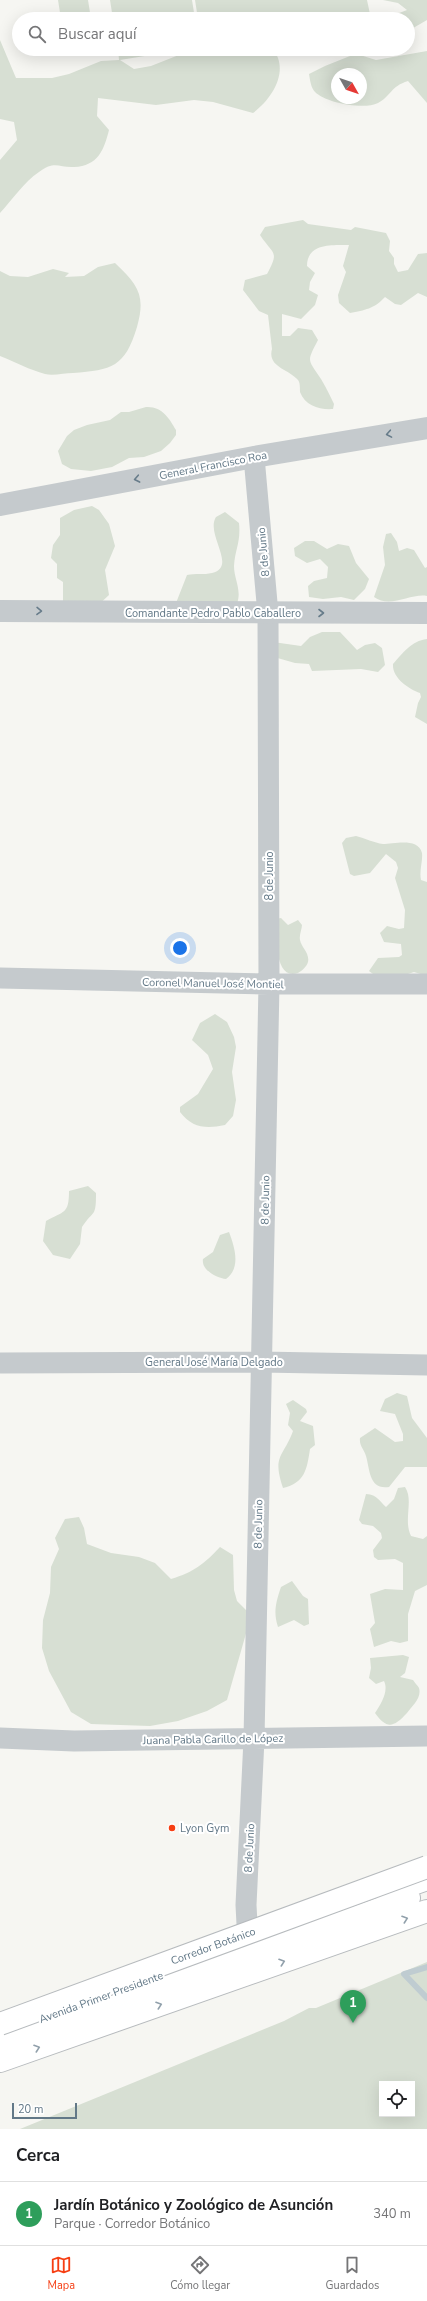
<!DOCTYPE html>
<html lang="es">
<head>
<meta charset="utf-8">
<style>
  body { margin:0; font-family:"Nunito Sans",sans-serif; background:#f2f2f2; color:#202124 }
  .controls { position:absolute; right:12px; bottom:12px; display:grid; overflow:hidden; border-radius:0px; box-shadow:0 4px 16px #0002 }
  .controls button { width:36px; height:36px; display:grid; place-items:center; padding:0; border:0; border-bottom:1px solid #e0e0e0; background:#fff; color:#202124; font:20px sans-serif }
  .compass { position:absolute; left:331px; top:68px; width:36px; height:36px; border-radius:50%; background:#fff; box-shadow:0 4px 16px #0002; rotate:130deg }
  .scale { position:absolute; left:12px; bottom:10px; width:65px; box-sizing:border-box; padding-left:4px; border:2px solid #627887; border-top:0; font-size:11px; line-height:14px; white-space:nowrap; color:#627887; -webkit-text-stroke:3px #fff; paint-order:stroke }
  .you { position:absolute; left:180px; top:948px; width:14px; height:14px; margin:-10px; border:3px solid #fff; border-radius:50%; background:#1a73e8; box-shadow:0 0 0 6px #1a73e833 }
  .badge { display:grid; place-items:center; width:26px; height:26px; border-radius:50%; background:#f63e13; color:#fff; font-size:13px; font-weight:700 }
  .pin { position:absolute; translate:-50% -33px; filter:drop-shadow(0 1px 2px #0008) }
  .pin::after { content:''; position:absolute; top:21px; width:14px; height:12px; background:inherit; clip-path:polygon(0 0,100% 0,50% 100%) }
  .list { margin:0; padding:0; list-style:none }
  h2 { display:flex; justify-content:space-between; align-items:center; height:52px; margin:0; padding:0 16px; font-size:17px }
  h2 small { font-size:13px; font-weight:400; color:#757577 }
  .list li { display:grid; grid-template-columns:26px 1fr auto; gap:12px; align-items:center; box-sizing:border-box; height:64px; padding:0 16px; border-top:1px solid #e0e0e0 }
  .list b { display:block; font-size:15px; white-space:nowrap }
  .list p { margin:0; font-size:13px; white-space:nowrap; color:#757577 }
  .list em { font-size:13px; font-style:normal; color:#757577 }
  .icon { flex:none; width:22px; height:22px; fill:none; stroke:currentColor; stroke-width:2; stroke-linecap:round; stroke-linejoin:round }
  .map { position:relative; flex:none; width:427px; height:2129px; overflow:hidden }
  .search { position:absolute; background:#fff; box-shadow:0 4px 16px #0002; left:12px; right:12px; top:12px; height:44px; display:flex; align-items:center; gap:10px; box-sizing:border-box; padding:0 14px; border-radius:22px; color:#757577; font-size:15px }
  .sheet { height:116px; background:#fff }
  nav { display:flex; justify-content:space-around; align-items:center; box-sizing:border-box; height:56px; border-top:1px solid #e0e0e0; background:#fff; font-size:11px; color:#757577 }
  nav a { display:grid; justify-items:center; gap:2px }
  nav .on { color:#f63e13 }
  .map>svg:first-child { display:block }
  .green { fill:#d7dfd3; fill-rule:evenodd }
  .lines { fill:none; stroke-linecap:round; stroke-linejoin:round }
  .stream { stroke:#bfccd1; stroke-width:6 }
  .trunk-casing { stroke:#b7bbbe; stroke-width:24 }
  .motorway-casing { stroke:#b7bbbe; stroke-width:24 }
  .minor { stroke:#c5cacd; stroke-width:21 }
  .tertiary { stroke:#c5cacd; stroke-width:22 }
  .trunk { stroke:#fff; stroke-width:22 }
  .motorway { stroke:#fff; stroke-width:22 }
  .motorway-bridge-casing { stroke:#b7bbbe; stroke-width:24; stroke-linecap:butt }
  .motorway-bridge { stroke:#fff; stroke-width:22 }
  .oneway { stroke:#677c8a }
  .oneway2 { stroke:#91a0ab }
  .poi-dot { fill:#f63e13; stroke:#fff; stroke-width:1.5 }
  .labels { text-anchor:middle; stroke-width:4; stroke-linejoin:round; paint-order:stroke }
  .street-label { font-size:11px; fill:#627887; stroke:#fff }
  .poi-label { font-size:11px; fill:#627887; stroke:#fff; text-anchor:start }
</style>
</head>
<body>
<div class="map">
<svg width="427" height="2129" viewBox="0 0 427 2129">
  <rect width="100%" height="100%" fill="#f6f6f2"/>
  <path class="green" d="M 58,0 L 88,0 L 91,19 L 61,19 Z
    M 110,0 L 192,0 L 195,19 L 113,19 Z
    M 195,0 L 367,0 L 371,19 L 198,19 Z
    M 383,0 L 427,0 L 427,20 L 408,31 L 408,19 L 381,19 L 383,15 L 394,15 L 407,10 L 398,3 Z
    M 0,40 L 16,78 L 52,78 L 69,74 L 101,61 L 119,60 L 118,49 L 188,49 L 120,60 L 134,69 L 151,66 L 194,49 L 273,49 C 290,71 272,99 253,113 L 213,102 L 194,100 L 156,105 L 98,98 L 97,116 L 109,130 C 104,150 98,166 74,167 C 59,168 55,160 39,172 C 24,182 12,200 0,213 L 0,160 L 17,140 L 14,122 L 0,119 Z
    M 427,51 L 427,103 L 408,81 C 391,86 390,97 378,103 C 364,110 326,103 315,92 C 311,88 310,80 309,74 L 325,66 L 350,56 L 360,55 L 376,60 ZM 337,74 L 361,74 L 361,98 L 337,98 Z
    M 303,220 L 308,224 L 351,230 L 355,227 L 386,233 L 390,241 L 389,251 L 394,258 L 394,264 L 398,272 L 408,270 L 418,254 L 427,253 L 427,297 L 418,293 L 401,305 L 395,304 L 385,297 C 374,309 365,310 350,313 L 339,303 L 338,295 L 346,272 L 343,266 L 349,245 C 332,245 307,243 307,266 L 315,273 L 310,282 L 309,290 L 318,295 L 315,305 L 301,319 L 282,314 L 282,336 L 290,336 L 298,328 L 312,330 L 318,340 C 306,363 308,359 321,379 C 326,387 330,396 334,404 L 333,409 C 320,410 305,406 300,392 C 300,388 300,382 298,380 C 289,369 267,367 272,349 L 268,315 L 259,311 L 243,290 L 245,280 L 267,274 C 280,250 273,255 260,235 L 265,227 Z
    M 115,263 C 138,285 146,295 137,327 C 125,367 112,370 73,373 C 65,373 53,376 45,374 C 30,370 15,362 0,356 L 0,271 L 10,276 L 28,277 L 53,269 L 69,273 L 65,277 L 84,276 L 98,267 Z
    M 146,407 C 162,406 169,418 176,430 L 176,435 L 170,443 L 161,451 L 144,457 L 129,458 L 112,467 L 91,471 L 71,469 L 62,464 L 58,451 L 67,436 L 74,430 L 87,425 L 110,420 L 121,412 L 129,412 Z
    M 92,506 L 99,510 L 109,524 L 115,546 L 105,570 L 109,595 L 95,608 L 63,603 L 63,582 L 57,578 L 57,564 L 51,558 L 53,545 L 60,535 L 60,518 L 74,510 Z
    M 225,512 L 239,523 C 241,542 235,549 234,566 C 234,580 243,591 236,606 L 176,603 L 187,575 C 195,573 204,575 212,573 C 238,567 205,534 216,517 Z
    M 391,533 L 397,542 L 399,551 L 407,548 L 414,550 L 425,568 L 427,567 L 427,596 C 411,593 390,609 374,597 L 385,565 L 383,547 L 386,534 Z
    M 305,541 L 314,541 L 327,549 L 338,544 L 349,546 L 356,563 L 369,579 L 365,589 L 354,600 L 341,597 L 323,599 L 309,597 L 308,586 L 314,581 L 327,578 L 328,567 L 320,559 L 307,563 L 295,556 L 294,548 Z
    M 322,632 L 340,632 L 357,650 L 365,645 L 375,643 L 382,648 L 385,665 L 378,672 L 361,669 L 312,671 L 309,664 L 295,663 L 274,657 L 273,642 L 301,646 L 310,637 Z
    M 427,639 L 427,724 L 415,717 L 418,703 L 421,697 L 420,693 C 409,689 392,678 393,664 C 403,653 411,641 427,639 Z
    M 356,836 C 365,838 374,843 383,844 C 394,844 418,837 422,853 C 423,861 419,871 421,880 L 427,882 L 427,976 L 414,972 L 402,976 L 377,977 L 369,971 L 378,958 L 399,957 L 402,955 L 401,944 L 384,942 L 380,933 L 387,926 L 399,929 L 404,928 L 405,910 L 395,878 L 398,868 L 396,862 L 386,854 L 370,873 L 354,876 L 350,874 L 342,843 L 346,838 Z
    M 281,918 L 288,925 L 298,920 L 302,925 C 302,929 299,935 300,940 C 301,947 310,953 308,962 C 307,966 302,971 298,973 C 274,982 276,932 275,919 Z
    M 215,1014 L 227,1022 L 234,1037 L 236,1047 L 232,1072 L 236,1100 L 233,1116 L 225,1125 C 206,1129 192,1128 180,1112 L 180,1107 L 198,1094 L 213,1069 L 208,1055 L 192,1040 L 200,1023 Z
    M 88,1186 L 96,1193 C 96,1218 94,1209 82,1227 L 80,1244 L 70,1259 L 53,1255 L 43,1241 L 46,1221 C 64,1211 69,1214 69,1191 Z
    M 229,1232 C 235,1248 241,1268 226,1279 C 217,1278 201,1270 203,1259 L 213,1252 L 220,1235 Z
    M 397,1393 L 407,1396 L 412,1418 L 427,1438 L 427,1467 L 405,1467 L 389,1487 C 369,1490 370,1470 366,1456 C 364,1449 359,1446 360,1438 L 375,1428 L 395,1442 L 403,1441 L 403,1434 L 395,1414 L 380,1411 L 385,1399 Z
    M 293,1400 L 306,1409 L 307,1412 L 300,1421 L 313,1426 L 315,1445 L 310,1449 C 307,1469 305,1483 283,1488 C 272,1455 283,1458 293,1431 L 288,1425 L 290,1413 L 286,1404 Z
    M 405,1487 C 414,1500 403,1520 411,1536 L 423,1539 L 427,1536 L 427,1585 L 415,1591 L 408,1614 L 408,1641 L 400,1643 L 391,1641 L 374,1647 L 370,1629 L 375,1623 L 370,1594 L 385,1589 L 403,1590 L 403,1563 L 395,1559 L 378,1560 L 374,1557 L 373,1550 L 382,1538 L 381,1533 L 373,1526 L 362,1524 L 359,1520 L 366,1494 C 378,1495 379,1501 386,1507 L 394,1499 L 398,1488 Z
    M 79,1517 L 84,1528 L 87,1544 L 111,1553 L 139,1557 L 155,1563 L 171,1579 C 194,1572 204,1564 220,1547 L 233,1555 L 234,1590 L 237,1601 L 249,1613 L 247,1630 L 227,1700 L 207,1711 L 178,1721 L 150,1726 L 91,1724 L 71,1712 L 49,1671 L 42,1648 L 43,1620 L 50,1593 L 51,1567 L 59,1549 L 55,1538 L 65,1519 Z
    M 292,1581 L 303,1596 L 308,1599 L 309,1624 L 304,1626 L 294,1620 L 278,1627 C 273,1612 276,1602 281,1587 Z
    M 403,1655 L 409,1657 L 405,1673 L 400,1677 L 413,1680 C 415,1683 418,1686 419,1688 C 422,1698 412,1706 407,1713 C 394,1727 387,1730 375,1713 C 381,1704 389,1691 384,1681 L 376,1684 L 369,1678 L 371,1668 L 370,1658 Z
    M 427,1962 L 427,2129 L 20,2129 L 284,2021 L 309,2008 L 316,2008 ZM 382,2084 L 412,2084 L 412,2114 L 382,2114 Z"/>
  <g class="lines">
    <path class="stream" d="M 427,1967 L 404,1974 L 427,1998"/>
    <g class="trunk-casing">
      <path id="trunk" d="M 387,1893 L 427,1879
        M 0,2045 L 409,1898"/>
    </g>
    <g class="motorway-casing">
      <path id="motorway" d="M 0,2061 L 427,1911"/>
    </g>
    <path class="minor" d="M 0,978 L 269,984 L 427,984
      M 0,1363 L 261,1362 L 427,1365
      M 0,1738 L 74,1741 L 427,1736
      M 248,1943 L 246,1905 L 254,1739 L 269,984 L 268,614 L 254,457"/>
    <path class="tertiary" d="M 0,505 L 254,457 L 427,428
      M 0,611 L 427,613"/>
    <use href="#trunk" class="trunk"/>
    <use href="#motorway" class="motorway"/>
    <g class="motorway-bridge-casing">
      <g id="motorway-bridge">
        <path id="s1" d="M 0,2024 L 427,1867"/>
      </g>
    </g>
    <use href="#motorway-bridge" class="motorway-bridge"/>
  </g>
  <defs><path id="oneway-chevron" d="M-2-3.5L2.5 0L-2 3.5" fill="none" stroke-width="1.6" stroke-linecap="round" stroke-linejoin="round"/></defs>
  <g class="oneway">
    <use href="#oneway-chevron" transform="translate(389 434) rotate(170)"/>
    <use href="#oneway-chevron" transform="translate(137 479) rotate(169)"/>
    <use href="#oneway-chevron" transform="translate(39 611) rotate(1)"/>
    <use href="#oneway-chevron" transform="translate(321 613)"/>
  </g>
  <g class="oneway2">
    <use href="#oneway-chevron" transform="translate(405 1919) rotate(-19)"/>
    <use href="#oneway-chevron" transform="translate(282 1962) rotate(-19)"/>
    <use href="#oneway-chevron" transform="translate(159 2005) rotate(-19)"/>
    <use href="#oneway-chevron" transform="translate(37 2048) rotate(-19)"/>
  </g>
  <circle class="poi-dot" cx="172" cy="1828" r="4"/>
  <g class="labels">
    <g class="street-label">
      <text transform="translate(213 465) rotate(-11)" y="4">General Francisco Roa</text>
      <text transform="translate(263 552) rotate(-95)" y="4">8 de Junio</text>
      <text x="213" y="617">Comandante Pedro Pablo Caballero</text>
      <text transform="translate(269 876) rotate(-90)" y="4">8 de Junio</text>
      <text transform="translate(213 983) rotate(1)" y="4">Coronel Manuel José Montiel</text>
      <text transform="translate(265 1200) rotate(-89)" y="4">8 de Junio</text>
      <text x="214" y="1366">General José María Delgado</text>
      <text transform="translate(258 1524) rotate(-89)" y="4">8 de Junio</text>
      <text transform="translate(213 1739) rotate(-1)" y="4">Juana Pabla Carillo de López</text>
      <text transform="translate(249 1848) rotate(-87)" y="4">8 de Junio</text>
      <text dy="4" stroke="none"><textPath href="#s1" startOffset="227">Corredor Botánico</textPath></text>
      <text transform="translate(101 1997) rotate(-20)" y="4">Avenida Primer Presidente</text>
    </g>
    <g class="poi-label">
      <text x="180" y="1832">Lyon Gym</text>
    </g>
  </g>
</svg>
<div class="controls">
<button><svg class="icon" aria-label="locate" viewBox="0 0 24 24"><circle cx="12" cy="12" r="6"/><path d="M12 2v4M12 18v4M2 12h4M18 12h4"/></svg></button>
</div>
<svg class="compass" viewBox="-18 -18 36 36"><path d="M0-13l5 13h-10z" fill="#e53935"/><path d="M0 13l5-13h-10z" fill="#757577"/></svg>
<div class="scale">20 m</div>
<div class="you"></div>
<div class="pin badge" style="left:353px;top:2023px;background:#2e9e5b">1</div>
<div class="search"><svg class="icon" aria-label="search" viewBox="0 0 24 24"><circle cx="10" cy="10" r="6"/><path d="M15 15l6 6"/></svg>Buscar aquí</div>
</div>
<section class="sheet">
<h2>Cerca<small></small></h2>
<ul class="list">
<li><span class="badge" style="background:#2e9e5b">1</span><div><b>Jardín Botánico y Zoológico de Asunción</b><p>Parque · Corredor Botánico</p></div><em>340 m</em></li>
</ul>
</section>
<nav>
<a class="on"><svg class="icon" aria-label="map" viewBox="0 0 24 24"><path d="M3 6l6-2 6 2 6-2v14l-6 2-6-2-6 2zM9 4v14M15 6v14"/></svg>Mapa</a>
<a><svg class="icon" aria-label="directions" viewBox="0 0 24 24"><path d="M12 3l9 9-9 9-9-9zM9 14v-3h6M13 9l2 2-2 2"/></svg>Cómo llegar</a>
<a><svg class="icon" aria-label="saved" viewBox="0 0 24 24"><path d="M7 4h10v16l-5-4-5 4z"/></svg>Guardados</a>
</nav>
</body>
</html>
